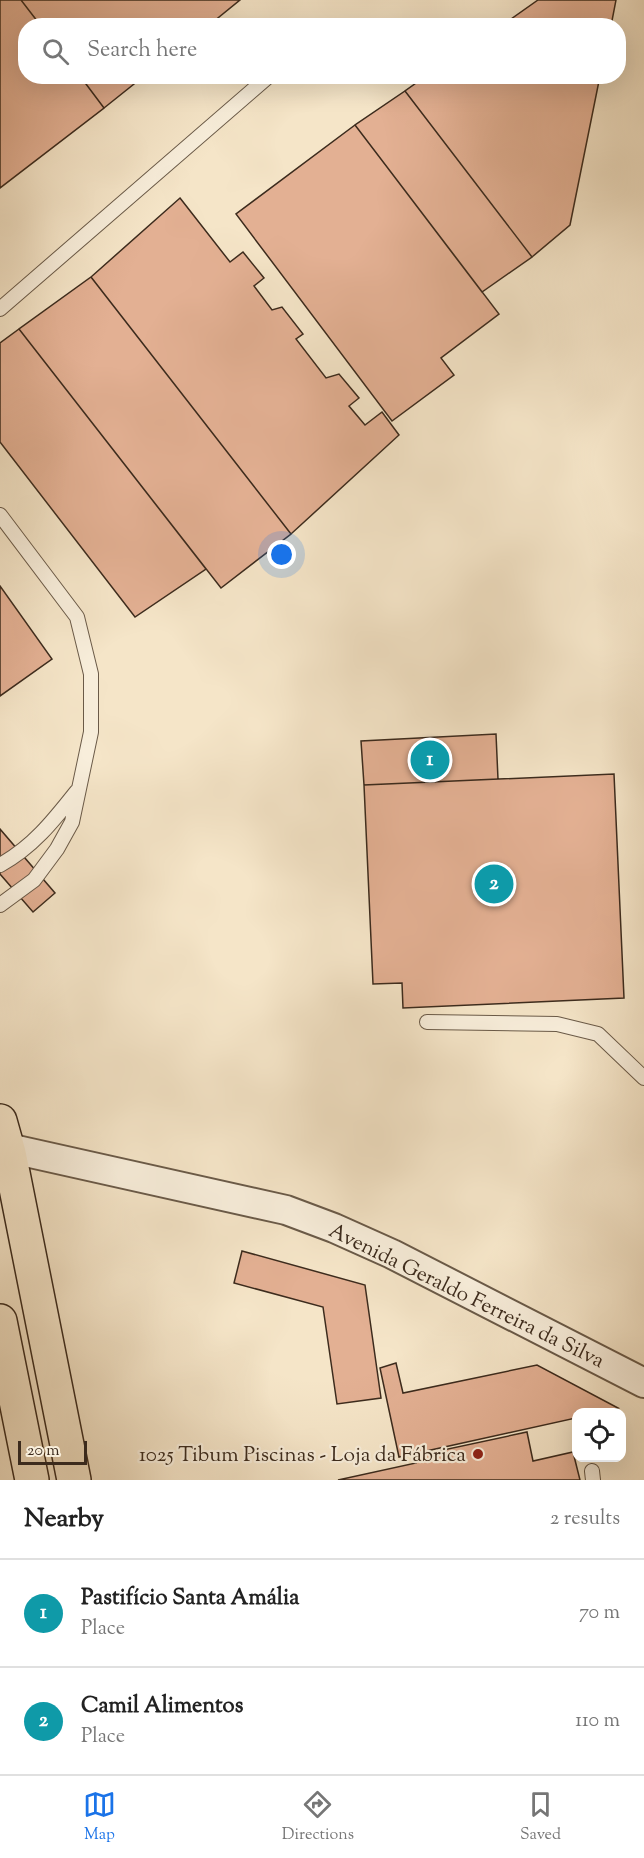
<!DOCTYPE html>
<html lang="en">
<head>
<meta charset="utf-8">
<style>
  body { margin:0; font-family:"Sorts Mill Goudy",serif; background:#f2f2f2; color:#222 }
  .controls { position:absolute; right:18px; bottom:18px; display:grid; overflow:hidden; border-radius:12px; box-shadow:0 6px 24px #0002 }
  .controls button { width:54px; height:54px; display:grid; place-items:center; padding:0; border:0; border-bottom:2px solid #e0e0e0; background:#fff; color:#222; font:30px sans-serif }
  .scale { position:absolute; left:18px; bottom:15px; width:69px; box-sizing:border-box; padding-left:6px; border:3px solid #3c2b1d; border-top:0; font-size:16px; line-height:21px; white-space:nowrap; color:#3c2b1d; -webkit-text-stroke:4px #f8eedb; paint-order:stroke }
  .you { position:absolute; left:282px; top:555px; width:21px; height:21px; margin:-15px; border:4px solid #fff; border-radius:50%; background:#1a73e8; box-shadow:0 0 0 9px #1a73e833 }
  .badge { display:grid; place-items:center; width:39px; height:39px; border-radius:50%; background:#1a73e8; color:#fff; font-size:20px; font-weight:700 }
  .pin { position:absolute; translate:-50% -50%; border:3px solid #fff; box-shadow:0 2px 6px #0006 }
  .list { margin:0; padding:0; list-style:none }
  h2 { display:flex; justify-content:space-between; align-items:center; height:78px; margin:0; padding:0 24px; font-size:26px }
  h2 small { font-size:20px; font-weight:400; color:#767676 }
  .list li { display:grid; grid-template-columns:39px 1fr auto; gap:18px; align-items:center; box-sizing:border-box; height:108px; padding:0 24px; border-top:2px solid #e0e0e0 }
  .list b { display:block; font-size:22px; white-space:nowrap }
  .list p { margin:0; font-size:20px; white-space:nowrap; color:#767676 }
  .list em { font-size:20px; font-style:normal; color:#767676 }
  .icon { flex:none; width:33px; height:33px; fill:none; stroke:currentColor; stroke-width:2; stroke-linecap:round; stroke-linejoin:round }
  .map { position:relative; flex:none; width:644px; height:1480px; overflow:hidden }
  .search { position:absolute; background:#fff; box-shadow:0 6px 24px #0002; left:18px; right:18px; top:18px; height:66px; display:flex; align-items:center; gap:15px; box-sizing:border-box; padding:0 21px; border-radius:24px; color:#767676; font-size:22px }
  .sheet { height:294px; background:#fff }
  nav { display:flex; justify-content:space-around; align-items:center; box-sizing:border-box; height:84px; border-top:2px solid #e0e0e0; background:#fff; font-size:16px; color:#767676 }
  nav a { display:grid; justify-items:center; gap:3px }
  nav .on { color:#1a73e8 }
  .map>svg:first-child { display:block }
  .building { fill:#e3b093; stroke:#3c2b1d; stroke-width:1.5 }
  .lines { fill:none; stroke-linecap:round; stroke-linejoin:round }
  .lane-casing { stroke:#6a5a48; stroke-width:16 }
  .street-casing { stroke:#6a5a48; stroke-width:32 }
  .primary-casing { stroke:#3c2b1d; stroke-width:36 }
  .lane { stroke:#f8eedb; stroke-width:14 }
  .street { stroke:#f8eedb; stroke-width:28 }
  .primary { stroke:#f5e5c8; stroke-width:33 }
  .poi-dot { fill:#8f2418; stroke:#f8eedb; stroke-width:2 }
  .labels { text-anchor:middle; stroke-width:4.5; stroke-linejoin:round; paint-order:stroke }
  .street-label { font-size:21px; fill:#3c2b1d; stroke:#f8eedb }
  .poi-label { font-size:21px; fill:#3c2b1d; stroke:#f8eedb; text-anchor:end }
</style>
</head>
<body>
<div class="map">
<svg width="644" height="1480" viewBox="0 0 644 1480">
  <rect width="100%" height="100%" fill="#f5e5c8"/>
  <filter id="stains"><feTurbulence type="fractalNoise" baseFrequency=".00333" numOctaves="4"/><feColorMatrix values="0 0 0 0 .2 0 0 0 0 .09 0 0 0 0 .02 0 0 0 .5 -.17"/></filter>
  <radialGradient id="worn" r=".72"><stop offset=".6" stop-color="#630" stop-opacity="0"/><stop offset="1" stop-color="#630" stop-opacity=".3"/></radialGradient>
  <path class="building" d="M 0,0 L 21,0 L 41,26 L 26,26 L 26,76 L 80,76 L 104,108 L 0,188 Z
    M 21,0 L 240,0 L 208,26 L 41,26 Z
    M 538,0 L 616,0 L 611,26 L 501,26 Z
    M 80,76 L 144,76 L 104,108 Z
    M 426,76 L 600,76 L 570,225 L 532,257 L 405,91 Z
    M 405,91 L 532,257 L 482,292 L 355,125 Z
    M 355,125 L 499,314 L 441,358 L 454,375 L 392,421 L 236,214 Z
    M 180,198 L 230,262 L 243,252 L 264,278 L 254,286 L 272,310 L 282,307 L 303,334 L 296,339 L 326,378 L 339,374 L 359,398 L 349,406 L 365,425 L 382,412 L 399,435 L 291,534 L 91,277 Z
    M 91,277 L 291,534 L 221,588 L 19,329 Z
    M 19,329 L 206,569 L 135,617 L 0,442 L 0,343 Z
    M 0,586 L 52,659 L 0,696 Z
    M 496,734 L 498,779 L 364,785 L 361,741 Z
    M 614,774 L 624,998 L 403,1008 L 402,983 L 373,984 L 364,785 Z
    M 0,829 L 55,893 L 33,912 L 0,874 Z
    M 242,1251 L 365,1285 L 381,1398 L 337,1404 L 323,1307 L 234,1283 Z
    M 396,1363 L 403,1393 L 537,1365 L 618,1408 L 599,1412 L 576,1412 L 576,1418 L 399,1457 L 380,1368 Z
    M 527,1432 L 533,1461 L 573,1452 L 580,1480 L 338,1480 L 416,1463 L 415,1456 Z"/>
  <g class="lines">
    <g class="lane-casing">
      <path id="lane" d="M 0,309 L 269,76
        M 0,515 L 77,617 L 91,674 L 91,732 L 72,822 L 57,849 L 34,880 L 0,905
        M 0,865 C 33,847 54,820 77,791
        M 427,1022 L 557,1024 L 598,1034 L 644,1078
        M 592,1471 L 593,1480"/>
    </g>
    <g class="street-casing">
      <path id="street" d="M 8,1148 L 286,1210 L 334,1228 L 392,1254 L 644,1383"/>
    </g>
    <g class="primary-casing">
      <path id="primary" d="M 0,1121 L 9,1153 L 74,1480
        M 0,1321 L 32,1480"/>
    </g>
    <use href="#lane" class="lane"/>
    <use href="#street" class="street"/>
    <use href="#primary" class="primary"/>
  </g>
  <circle class="poi-dot" cx="478" cy="1454" r="6"/>
  <g class="labels">
    <g class="street-label">
      <text transform="translate(467 1295) rotate(26)" y="7">Avenida Geraldo Ferreira da Silva</text>
    </g>
    <g class="poi-label">
      <text x="466" y="1461">1025 Tibum Piscinas - Loja da Fábrica</text>
    </g>
  </g>
  <rect width="100%" height="100%" filter="url(#stains)"/>
  <rect width="100%" height="100%" fill="url(#worn)"/>
</svg>
<div class="controls">
<button><svg class="icon" aria-label="locate" viewBox="0 0 24 24"><circle cx="12" cy="12" r="6"/><path d="M12 2v4M12 18v4M2 12h4M18 12h4"/></svg></button>
</div>
<div class="scale">20 m</div>
<div class="you"></div>
<div class="pin badge" style="left:430px;top:760px;background:#0f9aa8">1</div>
<div class="pin badge" style="left:494px;top:884px;background:#0f9aa8">2</div>
<div class="search"><svg class="icon" aria-label="search" viewBox="0 0 24 24"><circle cx="10" cy="10" r="6"/><path d="M15 15l6 6"/></svg>Search here</div>
</div>
<section class="sheet">
<h2>Nearby<small>2 results</small></h2>
<ul class="list">
<li><span class="badge" style="background:#0f9aa8">1</span><div><b>Pastifício Santa Amália</b><p>Place</p></div><em>70 m</em></li>
<li><span class="badge" style="background:#0f9aa8">2</span><div><b>Camil Alimentos</b><p>Place</p></div><em>110 m</em></li>
</ul>
</section>
<nav>
<a class="on"><svg class="icon" aria-label="map" viewBox="0 0 24 24"><path d="M3 6l6-2 6 2 6-2v14l-6 2-6-2-6 2zM9 4v14M15 6v14"/></svg>Map</a>
<a><svg class="icon" aria-label="directions" viewBox="0 0 24 24"><path d="M12 3l9 9-9 9-9-9zM9 14v-3h6M13 9l2 2-2 2"/></svg>Directions</a>
<a><svg class="icon" aria-label="saved" viewBox="0 0 24 24"><path d="M7 4h10v16l-5-4-5 4z"/></svg>Saved</a>
</nav>
</body>
</html>
